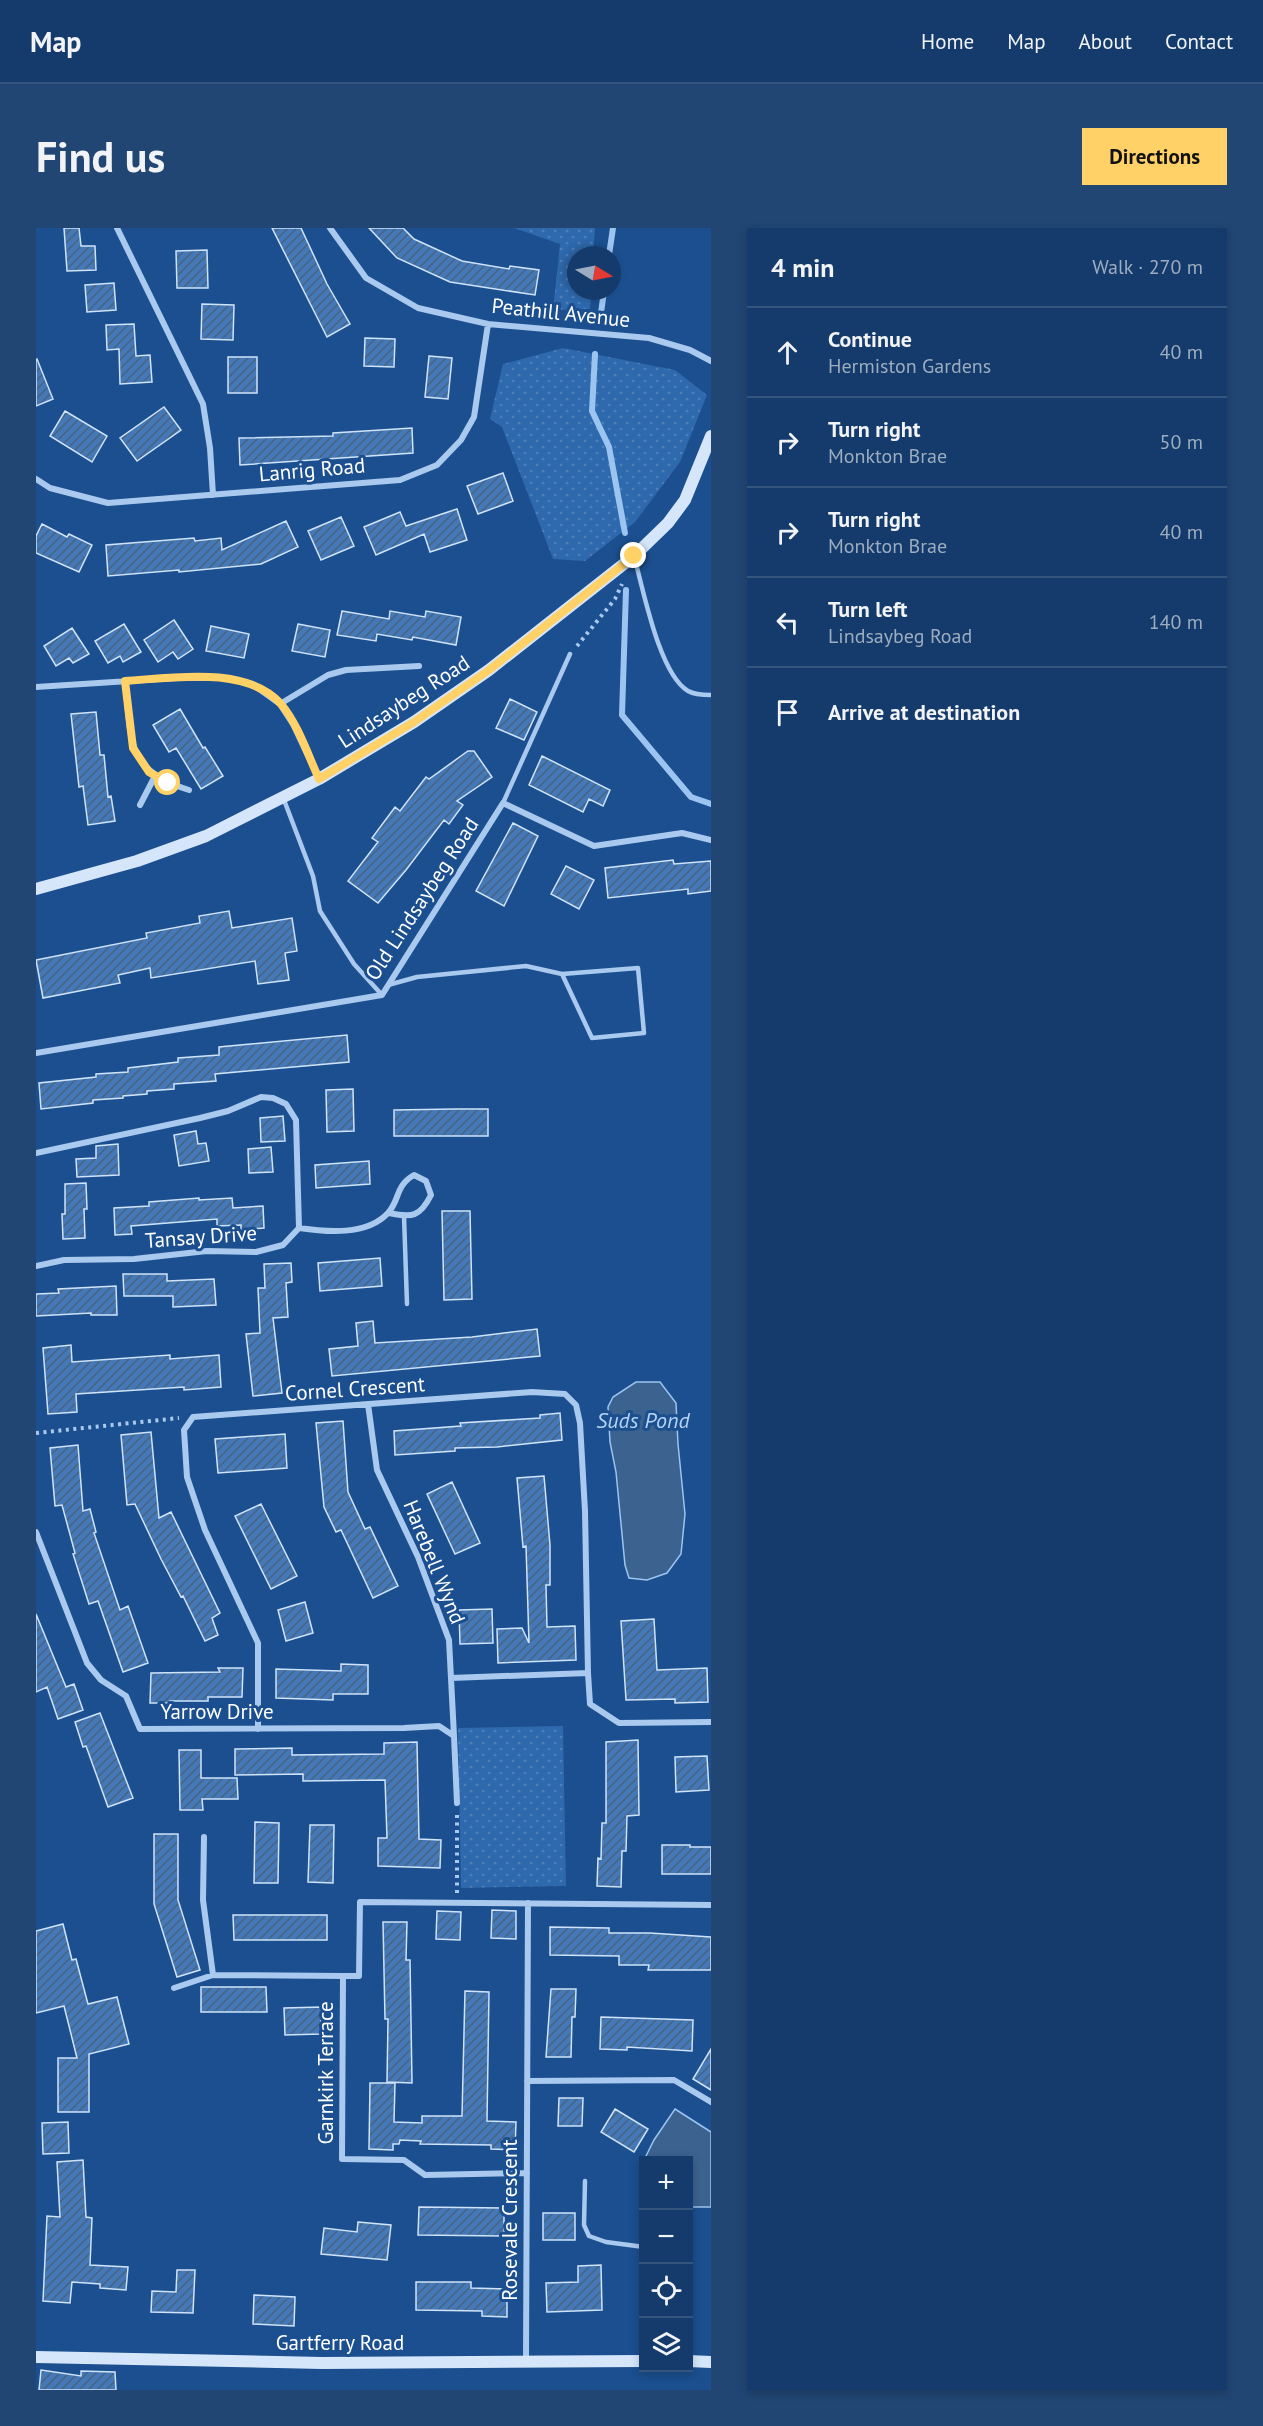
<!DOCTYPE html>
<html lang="en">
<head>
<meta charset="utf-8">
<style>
  body { margin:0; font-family:"PT Sans",sans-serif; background:#214673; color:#f1f3f6 }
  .controls { position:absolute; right:18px; bottom:18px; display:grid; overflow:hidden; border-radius:0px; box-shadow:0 3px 9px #0003 }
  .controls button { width:54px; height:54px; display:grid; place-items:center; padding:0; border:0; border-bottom:2px solid #33557e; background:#143b6b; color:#f1f3f6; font:30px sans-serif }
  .compass { position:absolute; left:531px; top:18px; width:54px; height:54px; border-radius:50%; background:#143b6b; box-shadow:0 3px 9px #0003; rotate:100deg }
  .stop { position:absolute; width:18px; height:18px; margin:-14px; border:4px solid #ffd166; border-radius:50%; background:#fff }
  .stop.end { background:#ffd166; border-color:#fff; box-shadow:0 2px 6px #0008 }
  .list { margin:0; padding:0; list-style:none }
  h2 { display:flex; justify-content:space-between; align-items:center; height:78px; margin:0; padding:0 24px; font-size:26px }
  h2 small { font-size:20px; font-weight:400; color:#9dadc1 }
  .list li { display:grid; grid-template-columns:39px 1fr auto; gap:18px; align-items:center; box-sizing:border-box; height:90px; padding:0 24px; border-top:2px solid #33557e }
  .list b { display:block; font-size:22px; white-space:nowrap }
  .list p { margin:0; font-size:20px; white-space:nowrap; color:#9dadc1 }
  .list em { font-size:20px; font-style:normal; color:#9dadc1 }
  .icon { flex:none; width:33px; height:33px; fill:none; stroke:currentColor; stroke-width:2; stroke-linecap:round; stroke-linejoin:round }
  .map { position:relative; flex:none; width:675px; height:2162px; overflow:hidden; border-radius:0px }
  header { display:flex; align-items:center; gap:36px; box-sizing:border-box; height:84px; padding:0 30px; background:#143b6b; border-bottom:2px solid #33557e }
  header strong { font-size:28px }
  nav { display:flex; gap:33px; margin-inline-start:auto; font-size:21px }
  .intro { display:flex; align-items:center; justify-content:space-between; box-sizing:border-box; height:144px; padding:0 36px }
  h1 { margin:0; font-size:42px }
  .button { padding:15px 27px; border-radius:0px; background:#ffd166; color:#111; font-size:21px; font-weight:700 }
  main { display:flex; gap:36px; padding:0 36px }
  aside { flex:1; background:#143b6b; border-radius:0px; box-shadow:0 3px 9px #0003 }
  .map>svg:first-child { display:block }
  .park { fill:url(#park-dots) }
  .water { fill:#3c6290; stroke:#9cc4f0; stroke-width:1.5 }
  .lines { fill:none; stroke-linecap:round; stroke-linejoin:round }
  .stream { stroke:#9cc4f0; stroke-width:6 }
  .building { fill:url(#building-hatch); stroke:#cfe3fa; stroke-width:1.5 }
  .path { stroke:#a9c9ee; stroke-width:4; stroke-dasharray:3 4.5; stroke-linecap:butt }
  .lane { stroke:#a9c9ee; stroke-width:4.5 }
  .street { stroke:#a9c9ee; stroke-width:6 }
  .secondary { stroke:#d6e6fa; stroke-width:12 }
  .route { stroke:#ffd166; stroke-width:8 }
  .labels { text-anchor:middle; stroke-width:6; stroke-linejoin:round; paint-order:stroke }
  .street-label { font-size:21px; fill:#fff; stroke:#1b4f8f }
  .water-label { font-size:22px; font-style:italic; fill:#b5d3f5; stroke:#1b4f8f }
</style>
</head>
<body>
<header>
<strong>Map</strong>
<nav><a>Home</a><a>Map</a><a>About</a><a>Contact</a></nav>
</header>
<div class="intro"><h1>Find us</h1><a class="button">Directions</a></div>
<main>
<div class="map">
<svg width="675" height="2162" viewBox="0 0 675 2162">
  <defs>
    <pattern id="park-dots" width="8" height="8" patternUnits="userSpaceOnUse" patternTransform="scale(1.5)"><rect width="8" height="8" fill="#2e69ad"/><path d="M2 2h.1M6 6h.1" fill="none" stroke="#4d80b9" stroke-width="1.8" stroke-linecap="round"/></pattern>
    <pattern id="building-hatch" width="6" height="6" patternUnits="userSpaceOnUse" patternTransform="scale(1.5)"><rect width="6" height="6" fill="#4478b7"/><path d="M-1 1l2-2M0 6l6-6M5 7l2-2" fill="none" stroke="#486282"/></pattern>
  </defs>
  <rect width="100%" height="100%" fill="#1b4f8f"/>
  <path class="park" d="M 478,0 L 559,0 L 557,27 L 540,27 L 540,63 L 555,63 L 554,81 L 517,82 L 524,16 Z
    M 527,120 L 639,142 L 671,167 L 644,234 L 599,294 L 549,333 L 517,331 L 466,199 L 454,191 L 467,136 Z
    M 527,1498 L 530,1658 L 425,1660 L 422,1500 Z"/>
  <path class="water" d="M 600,1154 L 624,1154 L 640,1175 L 642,1216 L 649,1286 L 645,1326 L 631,1345 L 611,1352 L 593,1350 L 589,1337 L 580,1244 L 574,1214 L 572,1179 L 577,1169 Z
    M 639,1881 L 675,1904 L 675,1979 L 653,1979 L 652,1932 L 608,1932 L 618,1912 Z"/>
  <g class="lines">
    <path class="stream" d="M 573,27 L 577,0
      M 565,85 L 568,63
      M 559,126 L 556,183 L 573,219 L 589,305
      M 590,362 L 586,487 L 655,569 L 675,576"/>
  </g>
  <path class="building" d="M 28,0 L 43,0 L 45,18 L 59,18 L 60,42 L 31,43 Z
    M 236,0 L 265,0 L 291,56 L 314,96 L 291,109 Z
    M 333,0 L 367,0 L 378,11 L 426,33 L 473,41 L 474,38 L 503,42 L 499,67 L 414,54 L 361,30 Z
    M 171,22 L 172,60 L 141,60 L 140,23 Z
    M 78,55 L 80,82 L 51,84 L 49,57 Z
    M 166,76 L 198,77 L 197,112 L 165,111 Z
    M 98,96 L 100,128 L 114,127 L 116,154 L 84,156 L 83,121 L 71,122 L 70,97 Z
    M 329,110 L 359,111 L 358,139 L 328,138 Z
    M 393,128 L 416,130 L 412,171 L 389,169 Z
    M 192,129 L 221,129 L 221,165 L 192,165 Z
    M 1,131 L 17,171 L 0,178 L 0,132 Z
    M 128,179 L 145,202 L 101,233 L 84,210 Z
    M 29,183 L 71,208 L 56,234 L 14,208 Z
    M 376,200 L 377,225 L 204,237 L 203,210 L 297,208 L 297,205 Z
    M 467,245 L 477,273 L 442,286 L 431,258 Z
    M 421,281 L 431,312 L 394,324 L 388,306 L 340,327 L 328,299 L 364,284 L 370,298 Z
    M 305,289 L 318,318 L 285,332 L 272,303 Z
    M 250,293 L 262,319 L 225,336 L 143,344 L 143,342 L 72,348 L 70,317 L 158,310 L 159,313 L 185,310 L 186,322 Z
    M 6,296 L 31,309 L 33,306 L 56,317 L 43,344 L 0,325 L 0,308 Z
    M 306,383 L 353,391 L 354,383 L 389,389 L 390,383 L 425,389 L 420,417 L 377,409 L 376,412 L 341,406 L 340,413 L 301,407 Z
    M 138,392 L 157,421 L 142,431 L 137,424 L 122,434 L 108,412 Z
    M 88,396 L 105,424 L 87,434 L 84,428 L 72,435 L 59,413 Z
    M 262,396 L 294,402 L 289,429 L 256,423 Z
    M 175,398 L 213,406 L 208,430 L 170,423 Z
    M 36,400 L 53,426 L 37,435 L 33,430 L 20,438 L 8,418 Z
    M 474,471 L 501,484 L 488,512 L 460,500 Z
    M 144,481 L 167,520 L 169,519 L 187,548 L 165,561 L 140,520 L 133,524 L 117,497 Z
    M 60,484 L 64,527 L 68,527 L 72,569 L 75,568 L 79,593 L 52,597 L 47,558 L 43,559 L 35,486 Z
    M 432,523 L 438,523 L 456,549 L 421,573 L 427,577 L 413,596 L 408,592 L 370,642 L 342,675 L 312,653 L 342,614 L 336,610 L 359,579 L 364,583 L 390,549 L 393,551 Z
    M 506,528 L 574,562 L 567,578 L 553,571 L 547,584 L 493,557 Z
    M 477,595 L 502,608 L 468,678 L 440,663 Z
    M 637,632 L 638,636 L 675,633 L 675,663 L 652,666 L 652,661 L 572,670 L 569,640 Z
    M 530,638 L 558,652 L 543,681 L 515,666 Z
    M 193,683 L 196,700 L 256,690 L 261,723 L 249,725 L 253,752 L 222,756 L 219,733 L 115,750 L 114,740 L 82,747 L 84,755 L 7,770 L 0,732 L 111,710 L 110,705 L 164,695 L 163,688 Z
    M 311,807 L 313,834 L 179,846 L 180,853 L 138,856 L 138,861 L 111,863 L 111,866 L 87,868 L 87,870 L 57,872 L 57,875 L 5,881 L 3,855 L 60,849 L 60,846 L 92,844 L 92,840 L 142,834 L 142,830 L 183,827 L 183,819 Z
    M 317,861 L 318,903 L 291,904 L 290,862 Z
    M 419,881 L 452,881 L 452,908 L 358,908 L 358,882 Z
    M 247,888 L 249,913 L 225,914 L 224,890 Z
    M 160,903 L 162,916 L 170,915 L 173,933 L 143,938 L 138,907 Z
    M 82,916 L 83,947 L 41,949 L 40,931 L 60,930 L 60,918 Z
    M 235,919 L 237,944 L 213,945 L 212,921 Z
    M 333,933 L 334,956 L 280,960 L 279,937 Z
    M 50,955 L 51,981 L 48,981 L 49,1010 L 27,1011 L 26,986 L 29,986 L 29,956 Z
    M 163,970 L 163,972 L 196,970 L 197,980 L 227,978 L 228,1000 L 205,1002 L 205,997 L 181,998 L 181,991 L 95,998 L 96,1006 L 79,1007 L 78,980 L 113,978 L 113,974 Z
    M 406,983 L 434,983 L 436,1071 L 408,1072 Z
    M 344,1030 L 346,1058 L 284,1063 L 282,1035 Z
    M 255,1035 L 256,1054 L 250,1055 L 252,1089 L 237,1090 L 246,1165 L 217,1168 L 210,1106 L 224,1105 L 222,1060 L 229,1060 L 228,1036 Z
    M 87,1046 L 131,1046 L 131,1053 L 178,1051 L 180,1077 L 137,1079 L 137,1068 L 88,1068 Z
    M 80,1058 L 81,1087 L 55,1087 L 55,1085 L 0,1088 L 0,1066 L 23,1065 L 22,1061 Z
    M 337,1093 L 339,1115 L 436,1109 L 501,1101 L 504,1128 L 296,1148 L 293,1121 L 322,1118 L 320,1095 Z
    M 35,1117 L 36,1134 L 134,1127 L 134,1131 L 183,1127 L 185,1159 L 148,1162 L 148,1159 L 40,1166 L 41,1184 L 12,1186 L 7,1120 Z
    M 524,1185 L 526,1212 L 461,1219 L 419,1220 L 419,1223 L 359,1227 L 358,1203 L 425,1198 L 424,1195 L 504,1190 L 504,1187 Z
    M 307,1193 L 312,1264 L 329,1301 L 334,1299 L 362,1358 L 337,1370 L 305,1302 L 300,1304 L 288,1279 L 280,1195 Z
    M 115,1204 L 123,1290 L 135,1284 L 184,1385 L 176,1390 L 182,1407 L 169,1413 L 147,1368 L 145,1369 L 125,1331 L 99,1276 L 91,1277 L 85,1207 Z
    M 249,1206 L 251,1240 L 182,1245 L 179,1211 Z
    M 42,1217 L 47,1283 L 54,1281 L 60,1304 L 58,1305 L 84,1382 L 92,1378 L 112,1435 L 87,1444 L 62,1373 L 53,1376 L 37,1326 L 39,1325 L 26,1277 L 19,1278 L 14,1220 Z
    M 508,1248 L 514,1317 L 514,1357 L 510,1357 L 511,1399 L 539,1398 L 540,1432 L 462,1435 L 461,1401 L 486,1400 L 493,1415 L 490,1318 L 487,1319 L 481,1250 Z
    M 416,1254 L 444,1315 L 419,1326 L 391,1266 Z
    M 225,1276 L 261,1348 L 235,1361 L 199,1288 Z
    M 269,1374 L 277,1405 L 250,1413 L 242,1382 Z
    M 456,1381 L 457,1415 L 424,1416 L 423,1382 Z
    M 0,1386 L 30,1459 L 38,1456 L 47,1482 L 22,1491 L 11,1459 L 0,1464 Z
    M 618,1391 L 621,1442 L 671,1440 L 672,1474 L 639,1475 L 639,1471 L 590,1472 L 585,1393 Z
    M 305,1436 L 332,1437 L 332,1466 L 297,1466 L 297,1472 L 240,1470 L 240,1441 L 305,1443 Z
    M 182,1440 L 207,1440 L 206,1469 L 172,1469 L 172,1473 L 134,1473 L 134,1475 L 114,1475 L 115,1445 L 184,1444 Z
    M 64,1485 L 97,1570 L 72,1579 L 50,1518 L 47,1519 L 39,1494 Z
    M 602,1512 L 603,1587 L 591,1588 L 590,1623 L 586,1623 L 585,1659 L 561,1658 L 562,1630 L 565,1631 L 566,1595 L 570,1595 L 570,1514 Z
    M 381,1514 L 383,1611 L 405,1612 L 404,1640 L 342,1638 L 342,1610 L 351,1610 L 349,1552 L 267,1553 L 267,1546 L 199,1547 L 199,1521 L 256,1520 L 256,1527 L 348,1526 L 348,1515 Z
    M 143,1522 L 165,1522 L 165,1550 L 201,1550 L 202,1571 L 166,1571 L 167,1582 L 144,1582 Z
    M 671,1528 L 673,1562 L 640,1564 L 639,1529 Z
    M 219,1594 L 243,1595 L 242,1655 L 218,1655 Z
    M 274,1597 L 298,1597 L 297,1655 L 272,1654 Z
    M 118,1606 L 142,1606 L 142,1672 L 164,1742 L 141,1749 L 118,1676 Z
    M 626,1617 L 654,1617 L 654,1619 L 675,1619 L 675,1646 L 626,1646 Z
    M 456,1682 L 480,1683 L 480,1711 L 455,1710 Z
    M 401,1683 L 425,1684 L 424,1712 L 400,1711 Z
    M 197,1687 L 291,1687 L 291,1712 L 198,1712 Z
    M 347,1694 L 371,1694 L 370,1732 L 374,1732 L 376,1855 L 351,1854 L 352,1791 L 349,1791 Z
    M 27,1696 L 36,1732 L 40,1731 L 52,1776 L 81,1769 L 93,1816 L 53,1826 L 53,1884 L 22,1884 L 22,1830 L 41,1830 L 28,1778 L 0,1785 L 0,1703 Z
    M 514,1699 L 573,1700 L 573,1705 L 614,1705 L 675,1709 L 675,1742 L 612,1742 L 613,1737 L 583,1737 L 583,1728 L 514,1727 Z
    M 165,1759 L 230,1759 L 231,1784 L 165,1784 Z
    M 515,1761 L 540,1761 L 539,1789 L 536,1789 L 535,1829 L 510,1829 Z
    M 429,1763 L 453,1764 L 451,1893 L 480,1894 L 479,1922 L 455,1921 L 455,1917 L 384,1916 L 385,1913 L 364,1912 L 363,1916 L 357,1916 L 357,1922 L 333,1921 L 334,1855 L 359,1855 L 358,1894 L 386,1895 L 386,1888 L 426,1888 Z
    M 285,1779 L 285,1806 L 249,1807 L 248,1780 Z
    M 565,1789 L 657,1792 L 656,1823 L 591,1819 L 591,1822 L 564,1821 Z
    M 675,1821 L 675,1862 L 657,1851 Z
    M 523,1870 L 547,1870 L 546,1898 L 522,1898 Z
    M 579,1881 L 612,1901 L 598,1924 L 565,1904 Z
    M 32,1894 L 33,1925 L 7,1926 L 6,1895 Z
    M 47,1932 L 50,1989 L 56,1990 L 54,2037 L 92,2039 L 90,2062 L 64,2060 L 64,2056 L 36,2054 L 34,2075 L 7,2073 L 11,1988 L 24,1989 L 21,1934 Z
    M 383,1979 L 468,1980 L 468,2008 L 382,2007 Z
    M 507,1985 L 539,1985 L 539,2012 L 507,2012 Z
    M 322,1994 L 355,1997 L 351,2032 L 285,2026 L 288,2000 L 321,2004 Z
    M 565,2037 L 566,2082 L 511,2084 L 510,2055 L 542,2054 L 542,2038 Z
    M 141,2042 L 159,2042 L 157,2085 L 115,2084 L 116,2063 L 140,2064 Z
    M 380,2054 L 435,2054 L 435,2060 L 471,2061 L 471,2089 L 446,2088 L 446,2083 L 380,2082 Z
    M 218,2067 L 259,2069 L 258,2098 L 217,2096 Z
    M 5,2142 L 45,2148 L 45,2143 L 79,2144 L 80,2162 L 3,2162 Z"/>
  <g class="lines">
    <path class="path" d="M 541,418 L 579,371 L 586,356
      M 0,1205 L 143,1190
      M 421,1665 L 421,1586"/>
    <path class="lane" d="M 598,328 C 607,360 623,446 652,463 C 659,467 668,467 675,467
      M 248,572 L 277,648 L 284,683 L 318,736 L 346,767
      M 467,575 L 534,426
      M 352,757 L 381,749 L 490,738 L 526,746 L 602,740 L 608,805 L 556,810 L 526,746
      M 368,988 L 371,1076
      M 549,1953 L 548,1997 L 553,2008 L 570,2014 L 608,2019"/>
    <path class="street" d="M 81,0 L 167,176 L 174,220 L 177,267
      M 294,0 L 330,50 L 382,80 L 452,96 L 613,110 L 654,122 L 675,133
      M 0,251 L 14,260 L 72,275 L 364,252 L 401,237 L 425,212 L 438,189 L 452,96
      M 89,453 C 96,512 88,542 153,562
      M 0,459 L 140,450 L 193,450 L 216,456 L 244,476 L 257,496 L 283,551
      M 244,476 L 292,447 L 310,442 L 383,438
      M 104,577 L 119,548
      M 0,825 L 346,767 L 467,575 L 558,618 L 646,605 L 675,612
      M 0,925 L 164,890 L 192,883 L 225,869 L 237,870 L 250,876 L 260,892 L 263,1000 L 247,1017 L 220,1024 L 171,1023 L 98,1031 L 28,1032 L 0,1038
      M 263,1000 C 290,1004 331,1008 352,985 C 364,972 359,958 378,947 L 390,953 L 395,967 C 384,989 376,990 353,985
      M 332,1176 L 341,1242 L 382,1329 L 413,1412 L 418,1508
      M 0,1304 L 51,1435 L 65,1452 L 90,1468 L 104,1501 L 368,1500 L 403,1498 L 418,1508 L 421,1575
      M 415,1450 L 552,1445
      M 222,1501 L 222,1415 L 169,1302 L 151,1249 L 148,1202 L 157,1189 L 496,1164 L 529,1166 L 540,1177 L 544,1195 L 549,1283 L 552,1445 L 554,1476 L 583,1495 L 675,1494
      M 168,1609 L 167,1672 L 177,1747
      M 307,1748 L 323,1748 L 324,1674 L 675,1677
      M 138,1760 L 177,1747 L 307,1748 L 306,1931 L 368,1932 L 389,1947 L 491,1945
      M 491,1853 L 638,1852 L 675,1874
      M 490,2132 L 492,1675"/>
    <path class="secondary" d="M 0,661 L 101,633 L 170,608 L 283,551 L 378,494 L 453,442 L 598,328 L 632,295 L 649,272 L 675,208
      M 0,2129 L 286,2135 L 608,2133
      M 652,2133 L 675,2134"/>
  </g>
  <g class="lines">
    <path class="route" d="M 132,555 L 113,544 L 97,520 L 89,453 C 136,450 210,437 245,476 C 262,496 272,527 283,551 L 378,494 L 453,442 L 598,328"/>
  </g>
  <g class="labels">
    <g class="street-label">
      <text transform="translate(525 85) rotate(6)" y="7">Peathill Avenue</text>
      <text transform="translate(276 242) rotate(-5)" y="7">Lanrig Road</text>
      <text transform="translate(368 474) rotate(-33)" y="7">Lindsaybeg Road</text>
      <text transform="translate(386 671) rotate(-57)" y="7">Old Lindsaybeg Road</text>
      <text transform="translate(165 1009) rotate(-4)" y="7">Tansay Drive</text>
      <text transform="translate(319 1161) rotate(-4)" y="7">Cornel Crescent</text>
      <text transform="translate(398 1334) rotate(68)" y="7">Harebell Wynd</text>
      <text x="181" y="1491">Yarrow Drive</text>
      <text transform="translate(290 1845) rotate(-90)" y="7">Garnkirk Terrace</text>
      <text transform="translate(474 1992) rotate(-90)" y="7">Rosevale Crescent</text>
      <text x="304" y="2122">Gartferry Road</text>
    </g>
    <g class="water-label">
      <text x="607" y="1200">Suds Pond</text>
    </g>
  </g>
</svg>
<div class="controls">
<button>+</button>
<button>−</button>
<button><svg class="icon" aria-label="locate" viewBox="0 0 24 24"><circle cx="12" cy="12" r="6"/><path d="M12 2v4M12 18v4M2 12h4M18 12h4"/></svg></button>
<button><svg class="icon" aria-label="layers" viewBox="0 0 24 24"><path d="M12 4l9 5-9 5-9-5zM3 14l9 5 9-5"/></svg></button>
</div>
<svg class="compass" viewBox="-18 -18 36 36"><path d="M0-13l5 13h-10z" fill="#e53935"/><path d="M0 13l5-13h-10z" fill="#9dadc1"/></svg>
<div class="stop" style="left:132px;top:555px"></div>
<div class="stop end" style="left:598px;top:328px"></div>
</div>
<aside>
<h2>4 min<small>Walk · 270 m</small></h2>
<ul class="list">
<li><svg class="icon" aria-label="ahead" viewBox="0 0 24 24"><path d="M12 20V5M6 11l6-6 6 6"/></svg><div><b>Continue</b><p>Hermiston Gardens</p></div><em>40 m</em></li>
<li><svg class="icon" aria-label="right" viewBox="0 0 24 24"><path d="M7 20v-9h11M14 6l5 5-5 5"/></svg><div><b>Turn right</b><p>Monkton Brae</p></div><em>50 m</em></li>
<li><svg class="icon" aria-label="right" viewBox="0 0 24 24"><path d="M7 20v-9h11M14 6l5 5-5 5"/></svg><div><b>Turn right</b><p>Monkton Brae</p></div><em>40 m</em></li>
<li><svg class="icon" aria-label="left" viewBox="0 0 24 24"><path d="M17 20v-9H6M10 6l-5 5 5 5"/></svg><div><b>Turn left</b><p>Lindsaybeg Road</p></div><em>140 m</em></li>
<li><svg class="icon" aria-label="arrive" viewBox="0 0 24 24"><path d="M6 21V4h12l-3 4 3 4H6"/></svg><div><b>Arrive at destination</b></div></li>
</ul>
</aside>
</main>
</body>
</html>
